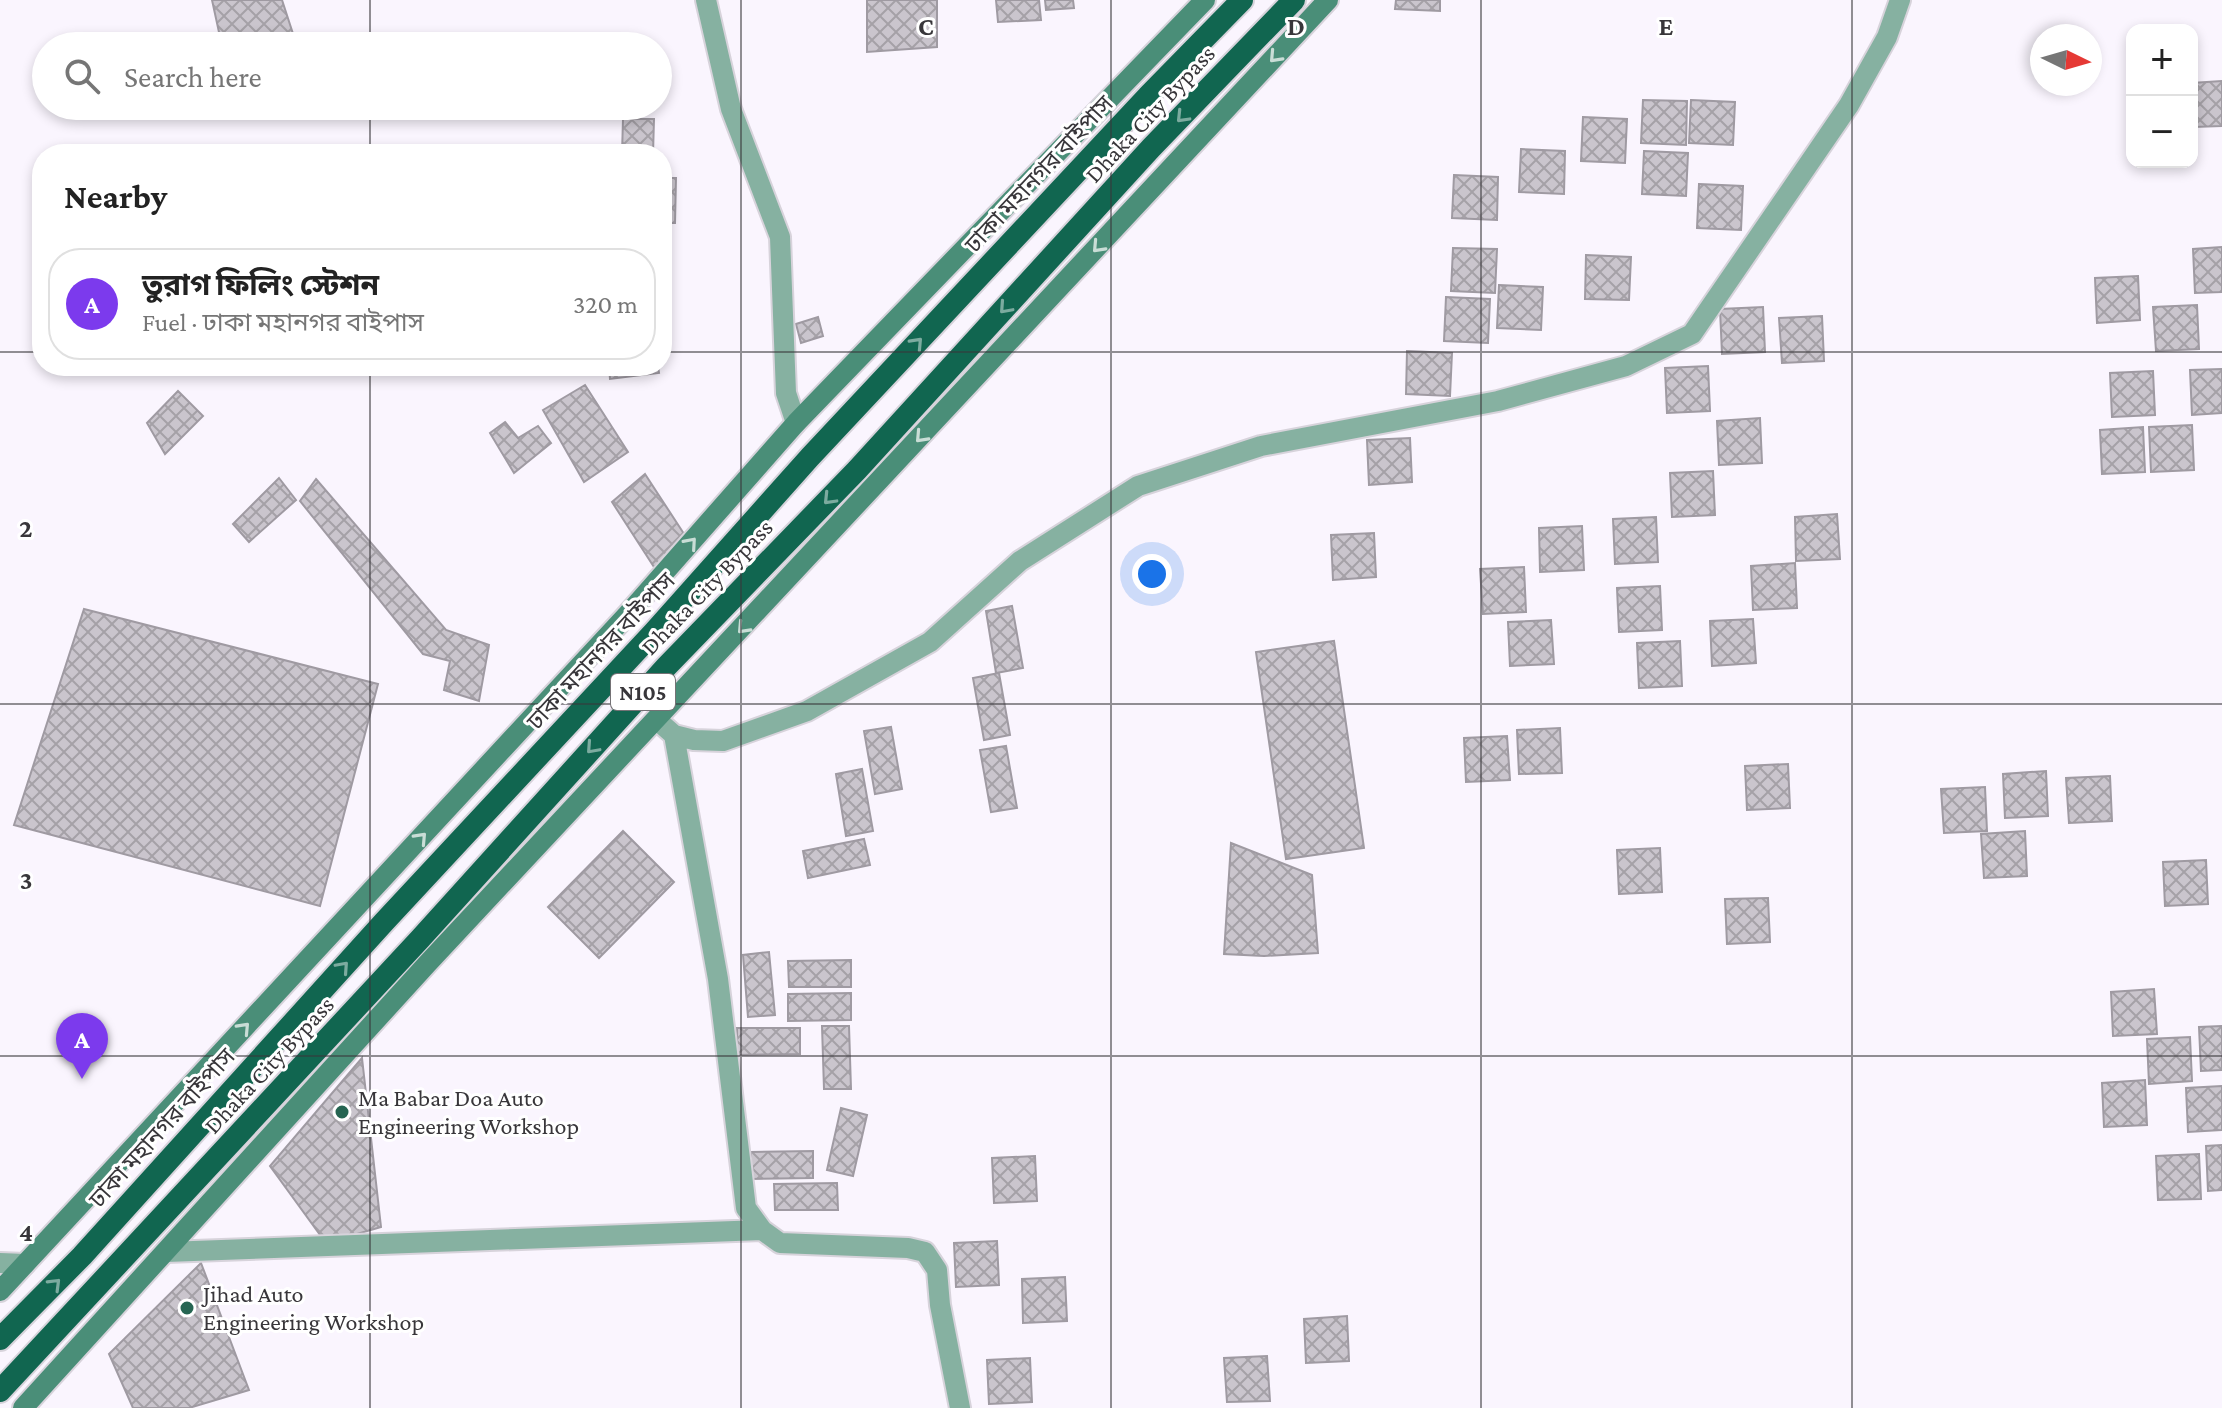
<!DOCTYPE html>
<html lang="en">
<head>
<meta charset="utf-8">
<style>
  body { margin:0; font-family:"Crimson Pro","Noto Sans Bengali",serif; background:#f2f2f2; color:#222 }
  .controls { position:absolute; right:24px; top:24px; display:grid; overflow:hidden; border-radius:16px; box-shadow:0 4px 12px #0003 }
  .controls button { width:72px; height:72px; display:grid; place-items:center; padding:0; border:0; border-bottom:2px solid #e0e0e0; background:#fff; color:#222; font:40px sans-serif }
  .compass { position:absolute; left:2030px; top:24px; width:72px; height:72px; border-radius:50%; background:#fff; box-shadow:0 4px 12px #0003; rotate:95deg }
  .you { position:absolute; left:1152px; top:574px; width:28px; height:28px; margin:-20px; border:6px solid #fff; border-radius:50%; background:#1a73e8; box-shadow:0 0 0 12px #1a73e833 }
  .badge { display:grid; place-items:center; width:52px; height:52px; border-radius:50%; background:#7c3aed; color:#fff; font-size:26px; font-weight:700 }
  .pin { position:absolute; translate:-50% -66px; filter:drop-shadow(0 2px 4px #0008) }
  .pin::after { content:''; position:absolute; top:42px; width:28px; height:24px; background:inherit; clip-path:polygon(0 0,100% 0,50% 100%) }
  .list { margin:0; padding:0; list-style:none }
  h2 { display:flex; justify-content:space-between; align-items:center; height:104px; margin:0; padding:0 32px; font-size:34px }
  h2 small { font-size:26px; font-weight:400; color:#767676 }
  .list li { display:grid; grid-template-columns:52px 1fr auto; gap:24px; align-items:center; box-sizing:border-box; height:112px; margin:0 16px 16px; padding:0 16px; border:2px solid #e0e0e0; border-radius:32px }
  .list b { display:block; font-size:30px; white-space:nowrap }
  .list p { margin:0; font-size:26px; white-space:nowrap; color:#767676 }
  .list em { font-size:26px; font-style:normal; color:#767676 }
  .icon { flex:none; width:44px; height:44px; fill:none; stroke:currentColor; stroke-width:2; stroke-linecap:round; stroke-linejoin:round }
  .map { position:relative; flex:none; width:2222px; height:1408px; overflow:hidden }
  .search { position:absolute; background:#fff; box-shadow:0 4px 12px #0003; left:32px; top:32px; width:640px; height:88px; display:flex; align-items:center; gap:20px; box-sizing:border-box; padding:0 28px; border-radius:44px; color:#767676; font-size:30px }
  .panel { position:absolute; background:#fff; box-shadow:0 4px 12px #0003; left:32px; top:144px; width:640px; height:232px; border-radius:32px }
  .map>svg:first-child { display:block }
  .building { fill:url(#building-cross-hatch); stroke:#9f9aa2; stroke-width:2 }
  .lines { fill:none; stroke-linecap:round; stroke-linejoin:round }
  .minor-casing { stroke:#d7d3db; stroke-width:24 }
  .secondary-casing { stroke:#d7d3db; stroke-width:24 }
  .trunk-casing { stroke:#d7d3db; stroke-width:26 }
  .minor { stroke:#86b1a1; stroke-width:20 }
  .secondary { stroke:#4a8e78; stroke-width:20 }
  .trunk { stroke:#116650; stroke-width:22 }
  .oneway { stroke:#c9ddd6 }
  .oneway2 { stroke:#7cab9f }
  .grid { fill:none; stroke:#38363a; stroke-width:2; stroke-opacity:0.55 }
  .poi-dot { fill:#266552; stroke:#fff; stroke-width:3 }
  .labels { text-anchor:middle; stroke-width:6; stroke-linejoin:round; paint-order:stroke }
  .shield { fill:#fff; stroke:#747275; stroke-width:2 }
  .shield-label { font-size:22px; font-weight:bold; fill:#38363a }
  .street-label { font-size:24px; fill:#38363a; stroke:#fff }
  .poi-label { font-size:24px; fill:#38363a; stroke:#fff; text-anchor:start }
  .grid-label { font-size:26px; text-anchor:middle; font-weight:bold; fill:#38363a; stroke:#fff; stroke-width:6; stroke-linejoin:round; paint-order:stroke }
</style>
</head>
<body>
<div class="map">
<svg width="2222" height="1408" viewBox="0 0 2222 1408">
  <defs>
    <pattern id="building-cross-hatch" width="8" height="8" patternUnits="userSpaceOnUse" patternTransform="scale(2)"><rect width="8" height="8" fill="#cac5cd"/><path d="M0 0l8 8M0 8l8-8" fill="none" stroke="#a5a1a7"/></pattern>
  </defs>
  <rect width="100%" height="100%" fill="#faf5fe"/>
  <path class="building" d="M 212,0 L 282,0 L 297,46 L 222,46 Z
    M 867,0 L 937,0 L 937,47 L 867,52 Z
    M 996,0 L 1039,0 L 1041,20 L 998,22 Z
    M 1045,0 L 1073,0 L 1074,8 L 1046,10 Z
    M 1396,0 L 1440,0 L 1440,11 L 1395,9 Z
    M 2222,81 L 2222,126 L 2194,127 L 2192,83 Z
    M 1643,100 L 1687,101 L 1686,145 L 1641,143 Z
    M 1691,100 L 1735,102 L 1733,145 L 1689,143 Z
    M 1583,117 L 1627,119 L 1625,163 L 1581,161 Z
    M 623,119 L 654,119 L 653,154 L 622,154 Z
    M 1521,149 L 1565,151 L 1564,194 L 1519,192 Z
    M 1644,151 L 1688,153 L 1686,196 L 1642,194 Z
    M 1454,175 L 1498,177 L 1497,220 L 1452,218 Z
    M 662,178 L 676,178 L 675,223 L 662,223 Z
    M 1699,184 L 1743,186 L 1741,230 L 1697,228 Z
    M 2222,247 L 2222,292 L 2195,293 L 2193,249 Z
    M 1453,248 L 1497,249 L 1495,293 L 1451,291 Z
    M 1586,255 L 1631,257 L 1629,300 L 1585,299 Z
    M 2138,276 L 2140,320 L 2097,323 L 2095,278 Z
    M 1499,285 L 1543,287 L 1541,330 L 1497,328 Z
    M 1446,297 L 1490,299 L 1488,343 L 1444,341 Z
    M 2197,305 L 2199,349 L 2156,351 L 2153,307 Z
    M 1763,307 L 1765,352 L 1722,354 L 1720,309 Z
    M 1822,316 L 1824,361 L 1782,363 L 1779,318 Z
    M 818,317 L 823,336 L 801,343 L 796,324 Z
    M 1407,351 L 1452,353 L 1450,396 L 1406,394 Z
    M 609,366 L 658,366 L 659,373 L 610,379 Z
    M 1708,366 L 1710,411 L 1667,413 L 1665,368 Z
    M 2222,369 L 2222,413 L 2192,415 L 2190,370 Z
    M 2153,371 L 2155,415 L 2112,417 L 2110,373 Z
    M 585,385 L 628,452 L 584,482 L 543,410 Z
    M 178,391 L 203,416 L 165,454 L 147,423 Z
    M 1760,418 L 1762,463 L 1719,465 L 1717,421 Z
    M 505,422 L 518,438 L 538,426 L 551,443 L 514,473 L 490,433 Z
    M 2192,425 L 2194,470 L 2151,472 L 2149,427 Z
    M 2143,427 L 2145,472 L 2102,474 L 2100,430 Z
    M 1410,438 L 1412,482 L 1369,485 L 1367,440 Z
    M 1713,471 L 1715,515 L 1672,517 L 1670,473 Z
    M 645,474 L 688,540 L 654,567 L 612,502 Z
    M 279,478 L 296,500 L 249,542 L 233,524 Z
    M 316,479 L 446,630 L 489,645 L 479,701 L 444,690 L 450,661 L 423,654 L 300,501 Z
    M 1837,514 L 1840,559 L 1796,561 L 1795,517 Z
    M 1656,517 L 1658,562 L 1615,564 L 1613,519 Z
    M 1582,526 L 1584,570 L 1540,572 L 1539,528 Z
    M 1374,533 L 1376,577 L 1333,580 L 1331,535 Z
    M 1795,563 L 1797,608 L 1753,610 L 1751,566 Z
    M 1524,567 L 1526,612 L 1483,614 L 1480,569 Z
    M 1660,586 L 1662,630 L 1619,632 L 1617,588 Z
    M 1012,606 L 1023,668 L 996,673 L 986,611 Z
    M 84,609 L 378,684 L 320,906 L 14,825 Z
    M 1753,619 L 1756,663 L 1712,666 L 1710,621 Z
    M 1551,620 L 1554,664 L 1510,666 L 1508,622 Z
    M 1334,641 L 1364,848 L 1286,859 L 1256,652 Z
    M 1680,641 L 1682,686 L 1639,688 L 1637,643 Z
    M 999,673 L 1010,735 L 984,740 L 973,678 Z
    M 891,727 L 902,789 L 875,794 L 864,731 Z
    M 1560,728 L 1562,773 L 1519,774 L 1517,730 Z
    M 1507,736 L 1510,780 L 1466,782 L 1464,738 Z
    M 1006,746 L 1017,808 L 991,812 L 980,750 Z
    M 1788,764 L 1790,808 L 1747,810 L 1745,766 Z
    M 862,769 L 873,831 L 846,836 L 836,774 Z
    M 2046,771 L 2048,816 L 2005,818 L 2003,774 Z
    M 2110,776 L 2112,821 L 2069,823 L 2066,778 Z
    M 1985,787 L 1987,831 L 1944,833 L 1941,789 Z
    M 623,831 L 674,882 L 599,958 L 548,907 Z
    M 2025,831 L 2027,876 L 1984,878 L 1981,834 Z
    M 864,839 L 870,865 L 808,878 L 803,851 Z
    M 1231,843 L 1312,875 L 1318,953 L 1264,956 L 1224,954 Z
    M 1660,848 L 1662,892 L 1619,894 L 1617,850 Z
    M 2206,860 L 2208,904 L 2165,906 L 2163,862 Z
    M 1768,898 L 1770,942 L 1727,944 L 1725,899 Z
    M 769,952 L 775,1015 L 748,1017 L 743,955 Z
    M 851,960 L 851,987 L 789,987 L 788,961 Z
    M 2154,989 L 2157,1034 L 2113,1036 L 2111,992 Z
    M 851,993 L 851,1020 L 788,1021 L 788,994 Z
    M 822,1026 L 849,1026 L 851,1089 L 824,1089 Z
    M 2222,1026 L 2222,1070 L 2201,1071 L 2199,1027 Z
    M 737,1028 L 800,1028 L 800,1054 L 737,1055 Z
    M 2190,1037 L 2192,1081 L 2149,1084 L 2147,1039 Z
    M 362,1058 L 381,1227 L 326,1243 L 270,1166 Z
    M 2145,1080 L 2147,1125 L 2104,1127 L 2102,1083 Z
    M 2222,1086 L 2222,1130 L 2188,1132 L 2186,1088 Z
    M 841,1108 L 867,1115 L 853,1176 L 827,1170 Z
    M 2222,1145 L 2222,1190 L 2208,1191 L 2206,1146 Z
    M 813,1151 L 813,1178 L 751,1179 L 751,1152 Z
    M 2199,1154 L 2201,1199 L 2158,1200 L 2156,1156 Z
    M 1035,1156 L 1037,1201 L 994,1203 L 992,1158 Z
    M 837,1183 L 838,1210 L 775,1210 L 774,1184 Z
    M 997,1241 L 999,1285 L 956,1287 L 954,1243 Z
    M 201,1263 L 249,1390 L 189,1408 L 133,1408 L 109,1354 Z
    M 1065,1277 L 1067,1321 L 1023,1323 L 1022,1279 Z
    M 1347,1316 L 1349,1361 L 1306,1363 L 1304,1319 Z
    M 1267,1356 L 1270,1401 L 1227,1402 L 1224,1358 Z
    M 1030,1358 L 1032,1402 L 989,1404 L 987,1360 Z"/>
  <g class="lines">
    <g class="minor-casing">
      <path id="minor" d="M 706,0 L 731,109 L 780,237 L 786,393 L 796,423
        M 657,720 L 674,735 L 694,740 L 723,741 L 807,711 L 930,642 L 1020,561 L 1138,486 L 1261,446 L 1498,401 L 1626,366 L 1692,334 L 1849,105 L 1887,37 L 1900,0
        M 674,735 L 718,979 L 746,1208 L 762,1230 L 780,1243 L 908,1248 L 925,1252 L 937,1270 L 940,1305 L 960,1408
        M 166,1252 L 762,1230
        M 0,1263 L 25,1264"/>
    </g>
    <g class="secondary-casing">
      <path id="secondary" d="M 0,1291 L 626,616 L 796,423 L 1205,0
        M 23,1408 L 427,964 L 1328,0"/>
    </g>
    <g class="trunk-casing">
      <path id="trunk" d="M 0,1339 L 82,1256 L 384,922 L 654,632 L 810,457 L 1148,96 L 1242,0
        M 0,1391 L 420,939 L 666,667 L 857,470 L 1151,148 L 1294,0"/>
    </g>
    <use href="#minor" class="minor"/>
    <use href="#secondary" class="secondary"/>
    <use href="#trunk" class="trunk"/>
  </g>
  <defs><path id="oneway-chevron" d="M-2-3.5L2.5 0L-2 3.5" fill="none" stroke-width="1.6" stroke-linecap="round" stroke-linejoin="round" transform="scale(2)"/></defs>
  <g class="oneway">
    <use href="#oneway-chevron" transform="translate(1275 57) rotate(133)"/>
    <use href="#oneway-chevron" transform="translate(1098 247) rotate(133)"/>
    <use href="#oneway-chevron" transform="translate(921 437) rotate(133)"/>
    <use href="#oneway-chevron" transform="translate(691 543) rotate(-49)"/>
    <use href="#oneway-chevron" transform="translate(743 628) rotate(133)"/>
    <use href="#oneway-chevron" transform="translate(421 838) rotate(-47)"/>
    <use href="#oneway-chevron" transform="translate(244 1028) rotate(-47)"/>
  </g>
  <g class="oneway2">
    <use href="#oneway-chevron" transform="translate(1182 117) rotate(134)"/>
    <use href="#oneway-chevron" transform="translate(1005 308) rotate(132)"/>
    <use href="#oneway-chevron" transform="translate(917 343) rotate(-47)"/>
    <use href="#oneway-chevron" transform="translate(829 499) rotate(134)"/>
    <use href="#oneway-chevron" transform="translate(592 748) rotate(132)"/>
    <use href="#oneway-chevron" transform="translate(343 967) rotate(-48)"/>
    <use href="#oneway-chevron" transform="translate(55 1284) rotate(-45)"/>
  </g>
  <path class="grid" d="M 370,0 L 370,46M 741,0 L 741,1408M 1111,0 L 1111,1408M 1481,0 L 1481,1408M 1852,0 L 1852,1408M 370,106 L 370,154M 0,352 L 42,352M 662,352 L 2222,352M 370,366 L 370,1408M 0,704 L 2222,704M 0,1056 L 2222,1056"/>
  <g class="poi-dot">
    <circle cx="342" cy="1112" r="8"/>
    <circle cx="187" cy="1308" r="8"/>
  </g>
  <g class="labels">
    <rect class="shield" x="611" y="674" width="64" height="36" rx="6"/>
    <g class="shield-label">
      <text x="643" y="700">N105</text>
    </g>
    <g class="street-label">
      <text transform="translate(1150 114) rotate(-47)" y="8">Dhaka City Bypass</text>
      <text transform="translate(1039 174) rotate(-47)" y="8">ঢাকা মহানগর বাইপাস</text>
      <text transform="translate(707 587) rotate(-46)" y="8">Dhaka City Bypass</text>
      <text transform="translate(601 651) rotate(-47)" y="8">ঢাকা মহানগর বাইপাস</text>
      <text transform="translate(269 1065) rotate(-47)" y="8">Dhaka City Bypass</text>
      <text transform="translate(162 1128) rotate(-48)" y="8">ঢাকা মহানগর বাইপাস</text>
    </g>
    <g class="poi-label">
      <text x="358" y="1106">Ma Babar Doa Auto<tspan x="358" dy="28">Engineering Workshop</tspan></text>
      <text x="203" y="1302">Jihad Auto<tspan x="203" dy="28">Engineering Workshop</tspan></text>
    </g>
  </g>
  <g class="grid-label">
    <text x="926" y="35">C</text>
    <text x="1296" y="35">D</text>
    <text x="1666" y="35">E</text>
    <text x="26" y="537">2</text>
    <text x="26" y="889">3</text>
    <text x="26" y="1241">4</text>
  </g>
</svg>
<div class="controls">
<button>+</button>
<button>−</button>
</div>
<svg class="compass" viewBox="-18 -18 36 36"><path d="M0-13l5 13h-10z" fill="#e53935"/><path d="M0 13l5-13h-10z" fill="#767676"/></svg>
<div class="you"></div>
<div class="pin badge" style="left:82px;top:1079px">A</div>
<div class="search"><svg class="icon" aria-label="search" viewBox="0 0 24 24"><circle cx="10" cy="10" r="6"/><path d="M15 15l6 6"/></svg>Search here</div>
<section class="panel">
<h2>Nearby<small></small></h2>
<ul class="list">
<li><span class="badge">A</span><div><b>তুরাগ ফিলিং স্টেশন</b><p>Fuel · ঢাকা মহানগর বাইপাস</p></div><em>320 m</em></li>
</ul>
</section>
</div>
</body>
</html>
